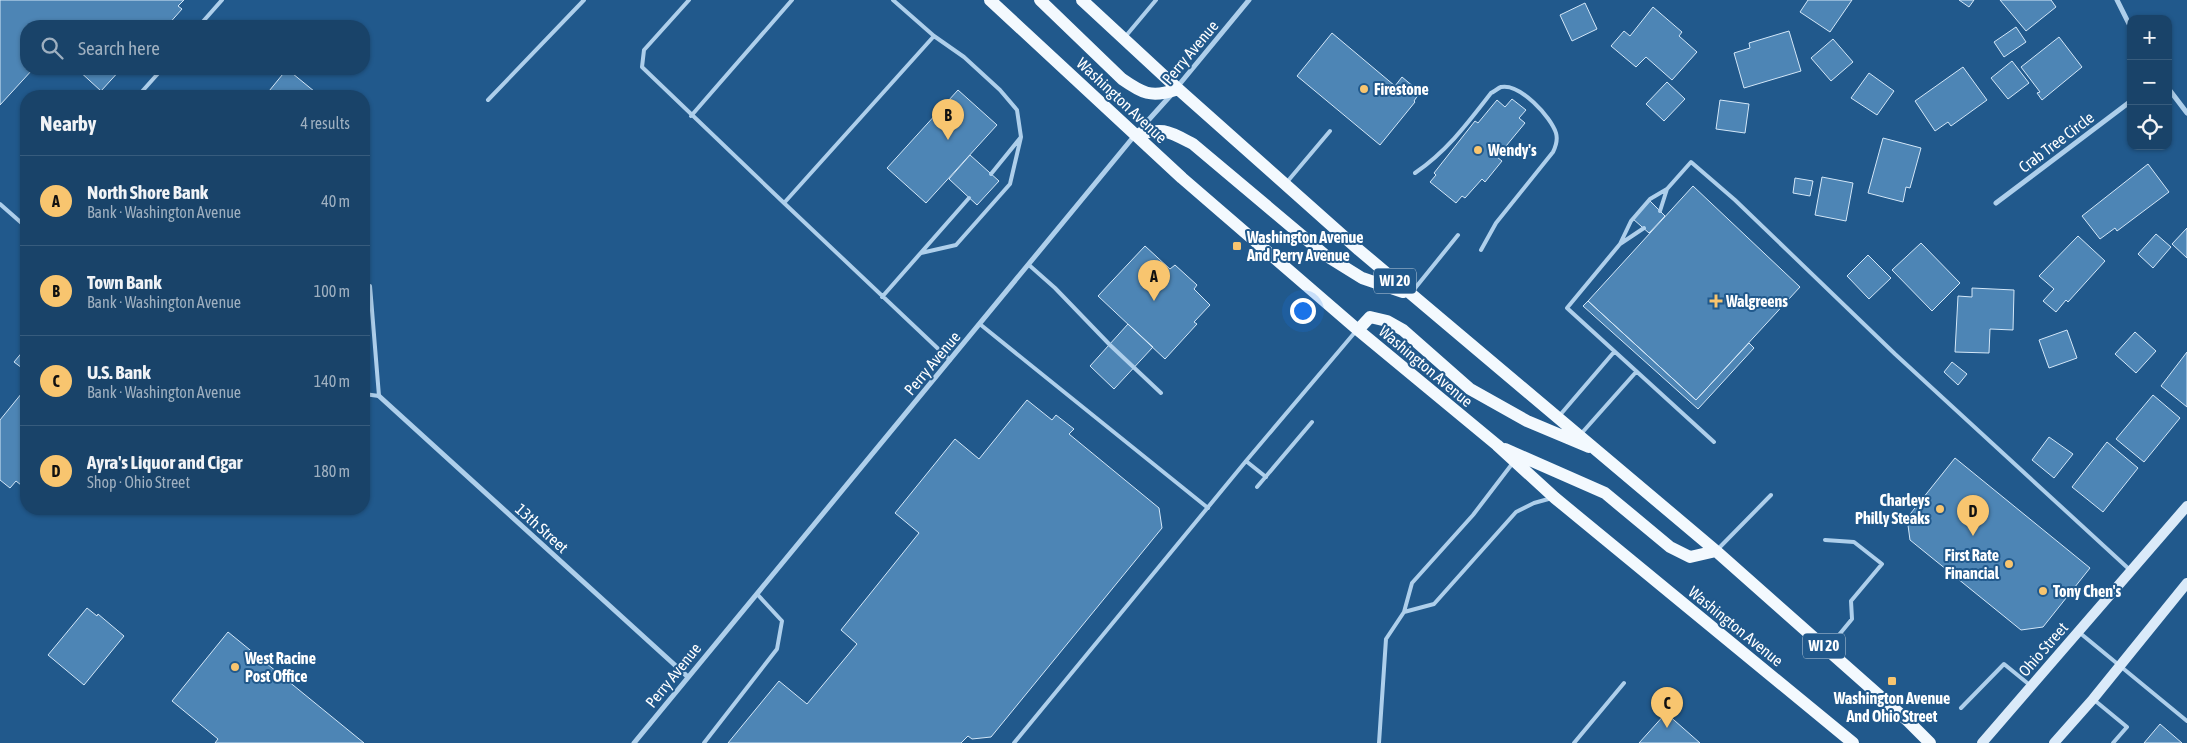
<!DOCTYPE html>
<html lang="en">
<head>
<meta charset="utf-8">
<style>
  body { margin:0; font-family:"Asap Condensed",sans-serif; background:#224a6f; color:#f1f3f6 }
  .controls { position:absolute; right:15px; top:15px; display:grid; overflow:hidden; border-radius:10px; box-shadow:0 1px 4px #0004 }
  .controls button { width:45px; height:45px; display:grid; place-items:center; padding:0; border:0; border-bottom:1px solid #375c7d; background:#194369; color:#f1f3f6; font:25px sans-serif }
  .you { position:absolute; left:1302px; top:310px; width:18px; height:18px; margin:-12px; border:4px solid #fff; border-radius:50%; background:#1a73e8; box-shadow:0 0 0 8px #1a73e833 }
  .badge { display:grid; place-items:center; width:32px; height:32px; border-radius:50%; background:#f8c56f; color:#111; font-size:16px; font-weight:700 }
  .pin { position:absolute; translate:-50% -41px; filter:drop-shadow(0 1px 2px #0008) }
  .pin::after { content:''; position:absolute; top:26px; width:18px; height:15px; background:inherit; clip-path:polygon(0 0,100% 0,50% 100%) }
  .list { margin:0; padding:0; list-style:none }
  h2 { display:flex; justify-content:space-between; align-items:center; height:65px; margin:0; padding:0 20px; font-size:21px }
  h2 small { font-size:16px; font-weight:400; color:#9fb0c0 }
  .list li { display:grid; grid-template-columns:32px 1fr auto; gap:15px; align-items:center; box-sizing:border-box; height:90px; padding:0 20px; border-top:1px solid #375c7d }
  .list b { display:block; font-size:19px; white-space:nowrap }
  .list p { margin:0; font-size:16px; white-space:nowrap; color:#9fb0c0 }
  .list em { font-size:16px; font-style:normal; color:#9fb0c0 }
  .icon { flex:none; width:28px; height:28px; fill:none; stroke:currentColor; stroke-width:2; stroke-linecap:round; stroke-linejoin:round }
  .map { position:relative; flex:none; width:2187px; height:743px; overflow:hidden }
  .search { position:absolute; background:#194369; box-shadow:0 1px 4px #0004; left:20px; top:20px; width:350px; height:55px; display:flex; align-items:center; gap:12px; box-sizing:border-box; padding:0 18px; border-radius:20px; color:#9fb0c0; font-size:19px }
  .panel { position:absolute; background:#194369; box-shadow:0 1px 4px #0004; left:20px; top:90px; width:350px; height:425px; border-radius:20px }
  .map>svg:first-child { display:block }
  .building { fill:#4d85b5; stroke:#d3e7f8 }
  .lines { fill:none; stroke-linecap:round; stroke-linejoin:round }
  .lane { stroke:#aecfeb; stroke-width:4 }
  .street { stroke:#aecfeb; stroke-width:5 }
  .secondary { stroke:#daeaf9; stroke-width:10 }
  .primary { stroke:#f3f9fe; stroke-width:12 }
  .poi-dot { fill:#f8c56f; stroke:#21598c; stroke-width:2 }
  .labels { text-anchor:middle; stroke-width:4; stroke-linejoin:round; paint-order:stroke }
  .shield { fill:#21598c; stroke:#bccddc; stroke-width:1 }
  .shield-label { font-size:15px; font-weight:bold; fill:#fff }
  .street-label { font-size:16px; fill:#fff; stroke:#21598c }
  .poi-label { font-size:16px; font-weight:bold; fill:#fff; stroke:#21598c; text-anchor:start }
</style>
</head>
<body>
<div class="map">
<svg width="2187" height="743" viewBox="0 0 2187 743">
  <rect width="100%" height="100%" fill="#21598c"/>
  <path class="building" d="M 0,0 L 184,0 L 178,6 L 182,9 L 167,26 L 162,24 L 159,26 L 26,26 L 26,69 L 33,69 L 0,105 Z
    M 1808,0 L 1852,0 L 1830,32 L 1800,12 Z
    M 1959,0 L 1974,0 L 1969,7 Z
    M 2000,0 L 2051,0 L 2056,7 L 2026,31 Z
    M 1585,3 L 1597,29 L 1572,41 L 1560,15 Z
    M 1653,7 L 1682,32 L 1679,36 L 1697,52 L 1672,80 L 1646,57 L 1636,67 L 1611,46 L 1624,31 L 1630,36 Z
    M 2016,27 L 2026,42 L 2004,57 L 1994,42 Z
    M 1789,31 L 1801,71 L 1744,88 L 1734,53 L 1750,48 L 1749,43 Z
    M 1332,33 L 1395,86 L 1402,77 L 1420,92 L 1414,101 L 1415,102 L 1380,145 L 1297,76 Z
    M 2059,37 L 2082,67 L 2042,100 L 2037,93 L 2040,92 L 2021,67 Z
    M 1833,39 L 1853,62 L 1831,81 L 1811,58 Z
    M 2012,61 L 2029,83 L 2008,99 L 1991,78 Z
    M 1963,67 L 1987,100 L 1951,126 L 1948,122 L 1935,131 L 1915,101 Z
    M 77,69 L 121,69 L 101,91 Z
    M 287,69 L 320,96 L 265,96 Z
    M 1869,73 L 1894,91 L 1877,115 L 1851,98 Z
    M 1667,82 L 1685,99 L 1664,121 L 1646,104 Z
    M 958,90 L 997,125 L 926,203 L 887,168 Z
    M 1512,99 L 1526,110 L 1519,118 L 1525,123 L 1497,157 L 1502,161 L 1485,182 L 1482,179 L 1465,198 L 1462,196 L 1456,203 L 1430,182 L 1436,175 L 1434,173 L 1475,121 L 1478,123 L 1497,100 L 1505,107 Z
    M 1720,100 L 1749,104 L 1745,133 L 1716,129 Z
    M 1883,138 L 1921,148 L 1910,188 L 1906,187 L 1903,202 L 1868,193 Z
    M 970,155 L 999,181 L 977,205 L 949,179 Z
    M 2148,164 L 2169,192 L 2117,231 L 2115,228 L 2100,239 L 2082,216 Z
    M 1822,177 L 1853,183 L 1846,221 L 1815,215 Z
    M 1795,178 L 1813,181 L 1810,196 L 1793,193 Z
    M 1693,186 L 1800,287 L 1696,400 L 1588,301 Z
    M 1650,201 L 1665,216 L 1649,233 L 1633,219 Z
    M 2187,228 L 2187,258 L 2172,244 Z
    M 2156,234 L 2171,247 L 2153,268 L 2138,254 Z
    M 2078,236 L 2105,261 L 2068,302 L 2066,300 L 2056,312 L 2043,301 L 2054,289 L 2039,276 Z
    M 1921,243 L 1960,283 L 1932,311 L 1892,270 Z
    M 1145,246 L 1170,269 L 1175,265 L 1197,285 L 1194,289 L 1210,305 L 1194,322 L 1197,324 L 1165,359 L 1098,296 Z
    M 1868,255 L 1891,278 L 1869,299 L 1847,276 Z
    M 1972,288 L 2014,290 L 2013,330 L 1990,329 L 1989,353 L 1955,352 L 1958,296 L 1972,297 Z
    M 1588,301 L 1696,400 L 1749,343 L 1754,348 L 1698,409 L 1583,306 Z
    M 1128,324 L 1153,347 L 1114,389 L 1090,366 Z
    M 2067,330 L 2077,358 L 2049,368 L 2039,340 Z
    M 2135,332 L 2156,351 L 2136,373 L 2115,354 Z
    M 24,350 L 26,352 L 26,371 L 14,362 Z
    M 2187,352 L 2187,407 L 2161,386 Z
    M 1952,362 L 1967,374 L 1958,385 L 1944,372 Z
    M 26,388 L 26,489 L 16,481 L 10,488 L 0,480 L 0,420 Z
    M 2153,395 L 2180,418 L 2144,462 L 2116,439 Z
    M 1027,400 L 1052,420 L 1056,415 L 1074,429 L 1069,434 L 1159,508 L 1162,528 L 991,737 L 972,739 L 968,736 L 961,743 L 728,743 L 779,681 L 807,704 L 857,644 L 841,630 L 919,533 L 895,513 L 955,439 L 979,459 Z
    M 2049,437 L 2073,454 L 2054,478 L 2032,460 Z
    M 2107,442 L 2138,468 L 2103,512 L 2072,487 Z
    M 1955,458 L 2090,568 L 2043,627 L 2021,630 L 1910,540 L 1907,518 Z
    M 87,608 L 97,616 L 98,614 L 124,636 L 84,685 L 48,655 Z
    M 228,632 L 364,743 L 215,743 L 218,739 L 172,701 Z
    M 1666,713 L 1700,743 L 1639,743 Z
    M 2160,724 L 2182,743 L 2144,743 Z"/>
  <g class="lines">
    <path class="lane" d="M 689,0 L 644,50 L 642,67 L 784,203
      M 893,0 L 934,36 L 784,203 L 950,360
      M 199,26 L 222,0
      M 934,36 L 964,57 L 1000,90 L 1017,110 L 1021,137 L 991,174
      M 1125,37 L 1156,0
      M 138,96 L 162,69
      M 488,100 L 584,0
      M 691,116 L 792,0
      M 1415,173 C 1447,151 1467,124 1491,93 C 1494,92 1498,88 1501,87 C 1520,83 1551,117 1556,133 C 1558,140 1556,146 1553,152 L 1496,223 L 1481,250
      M 1287,182 L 1330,131
      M 0,204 L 25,226 L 26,224
      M 1660,211 L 1667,189
      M 1644,228 L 1620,244 L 1567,308 L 1714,442
      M 1620,244 L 1631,221 L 1650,199 L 1667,189 L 1691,162 L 1735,200 L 1895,354 L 2130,570
      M 921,253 L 956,245 L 1010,184 L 1021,137
      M 1029,265 L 1055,288 L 1110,345 L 1161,393
      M 1412,292 L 1458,235
      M 882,297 L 969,198
      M 981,325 L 1208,508
      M 364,394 L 379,396 L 370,286
      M 1560,415 L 1614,352
      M 1580,435 L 1636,372
      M 1246,461 L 1266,477
      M 1257,487 L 1312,422
      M 1825,540 L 1854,542 L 1882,564 L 1851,601 L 1852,619 L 1829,647
      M 1718,549 L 1771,495
      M 1404,612 L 1434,604 L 1516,512 L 1534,503 L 1552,498
      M 2080,633 L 2187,721
      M 2093,699 L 2127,727 L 2113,743
      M 1961,708 L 2004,664 L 2031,686
      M 704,743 L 777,649 L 782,621 L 757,594
      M 1014,743 L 1246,461 L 1356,331
      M 1379,743 L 1386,639 L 1404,612 L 1412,583 L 1473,515 L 1512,464
      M 1574,743 L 1624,683"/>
    <path class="street" d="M 2117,0 L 2131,28
      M 1178,86 L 1249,0
      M 2168,88 L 2187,113
      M 1996,203 L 2131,101
      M 379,396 L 688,677
      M 634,743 L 1135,135 L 1171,95"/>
    <path class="secondary" d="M 1982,743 L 2187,506
      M 2054,743 L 2093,699 L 2187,583"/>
    <path class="primary" d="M 990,0 L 1182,178 L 1358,330 L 1497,445 L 1555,498 L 1853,743
      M 1040,0 L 1122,79 C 1142,93 1151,98 1175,90
      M 1082,0 L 1177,88 L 1359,250 L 1716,551 L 1908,721 L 1930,743
      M 1135,135 C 1164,127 1168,131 1193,144 L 1325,255 L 1362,278 L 1403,292
      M 1358,330 L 1370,317 L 1387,321 L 1403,330 L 1470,389 L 1527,421 L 1589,447
      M 1505,449 L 1605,493 L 1670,547 L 1690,557 L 1716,551"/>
  </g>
  <g class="poi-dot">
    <circle cx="1364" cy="89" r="5"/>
    <circle cx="1478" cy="150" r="5"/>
    <rect x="1232" y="241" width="10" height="10" rx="2.5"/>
    <path d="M1713.5 293.5h5v5h5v5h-5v5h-5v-5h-5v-5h5z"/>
    <circle cx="1940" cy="509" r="5"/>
    <circle cx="2009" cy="564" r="5"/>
    <circle cx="2043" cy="591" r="5"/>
    <circle cx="235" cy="667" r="5"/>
    <rect x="1887" y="676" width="10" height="10" rx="2.5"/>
  </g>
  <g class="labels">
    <g class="shield">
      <rect x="1374" y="268.5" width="42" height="25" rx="4"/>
      <rect x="1803" y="633.5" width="42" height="25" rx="4"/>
    </g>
    <g class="shield-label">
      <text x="1395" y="286">WI 20</text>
      <text x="1824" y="651">WI 20</text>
    </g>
    <g class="street-label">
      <text transform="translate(1190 52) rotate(-50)" y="6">Perry Avenue</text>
      <text transform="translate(1122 100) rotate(43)" y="6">Washington Avenue</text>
      <text transform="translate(2056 142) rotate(-37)" y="6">Crab Tree Circle</text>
      <text transform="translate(932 363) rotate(-50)" y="6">Perry Avenue</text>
      <text transform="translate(1426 366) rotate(40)" y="6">Washington Avenue</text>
      <text transform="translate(542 528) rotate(42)" y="6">13th Street</text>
      <text transform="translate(1736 626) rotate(39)" y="6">Washington Avenue</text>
      <text transform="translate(2043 649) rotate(-49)" y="6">Ohio Street</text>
      <text transform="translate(673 675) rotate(-51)" y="6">Perry Avenue</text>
    </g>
    <g class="poi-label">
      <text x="1374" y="95">Firestone</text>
      <text x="1488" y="156">Wendy's</text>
      <text x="1247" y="243">Washington Avenue<tspan x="1247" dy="18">And Perry Avenue</tspan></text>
      <text x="1726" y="307">Walgreens</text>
      <text x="1930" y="506" text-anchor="end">Charleys<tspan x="1930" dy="18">Philly Steaks</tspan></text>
      <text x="1999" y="561" text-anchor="end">First Rate<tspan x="1999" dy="18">Financial</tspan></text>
      <text x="2053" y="597">Tony Chen's</text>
      <text x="245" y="664">West Racine<tspan x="245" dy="18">Post Office</tspan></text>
      <text x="1892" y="704" text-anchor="middle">Washington Avenue<tspan x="1892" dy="18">And Ohio Street</tspan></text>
    </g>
  </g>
</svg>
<div class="controls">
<button>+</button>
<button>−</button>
<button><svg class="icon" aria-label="locate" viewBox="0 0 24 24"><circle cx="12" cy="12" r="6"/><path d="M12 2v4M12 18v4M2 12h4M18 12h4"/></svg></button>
</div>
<div class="you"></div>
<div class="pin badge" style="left:1154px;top:301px">A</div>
<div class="pin badge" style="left:948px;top:140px">B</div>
<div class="pin badge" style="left:1667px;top:728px">C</div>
<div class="pin badge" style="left:1973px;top:536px">D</div>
<div class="search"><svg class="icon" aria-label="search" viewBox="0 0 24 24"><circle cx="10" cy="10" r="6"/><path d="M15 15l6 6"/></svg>Search here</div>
<section class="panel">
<h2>Nearby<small>4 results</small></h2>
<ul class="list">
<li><span class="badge">A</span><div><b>North Shore Bank</b><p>Bank · Washington Avenue</p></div><em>40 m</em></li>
<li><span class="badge">B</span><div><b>Town Bank</b><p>Bank · Washington Avenue</p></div><em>100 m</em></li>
<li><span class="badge">C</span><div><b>U.S. Bank</b><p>Bank · Washington Avenue</p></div><em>140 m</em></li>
<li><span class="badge">D</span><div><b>Ayra's Liquor and Cigar</b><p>Shop · Ohio Street</p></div><em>180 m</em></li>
</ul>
</section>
</div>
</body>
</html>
